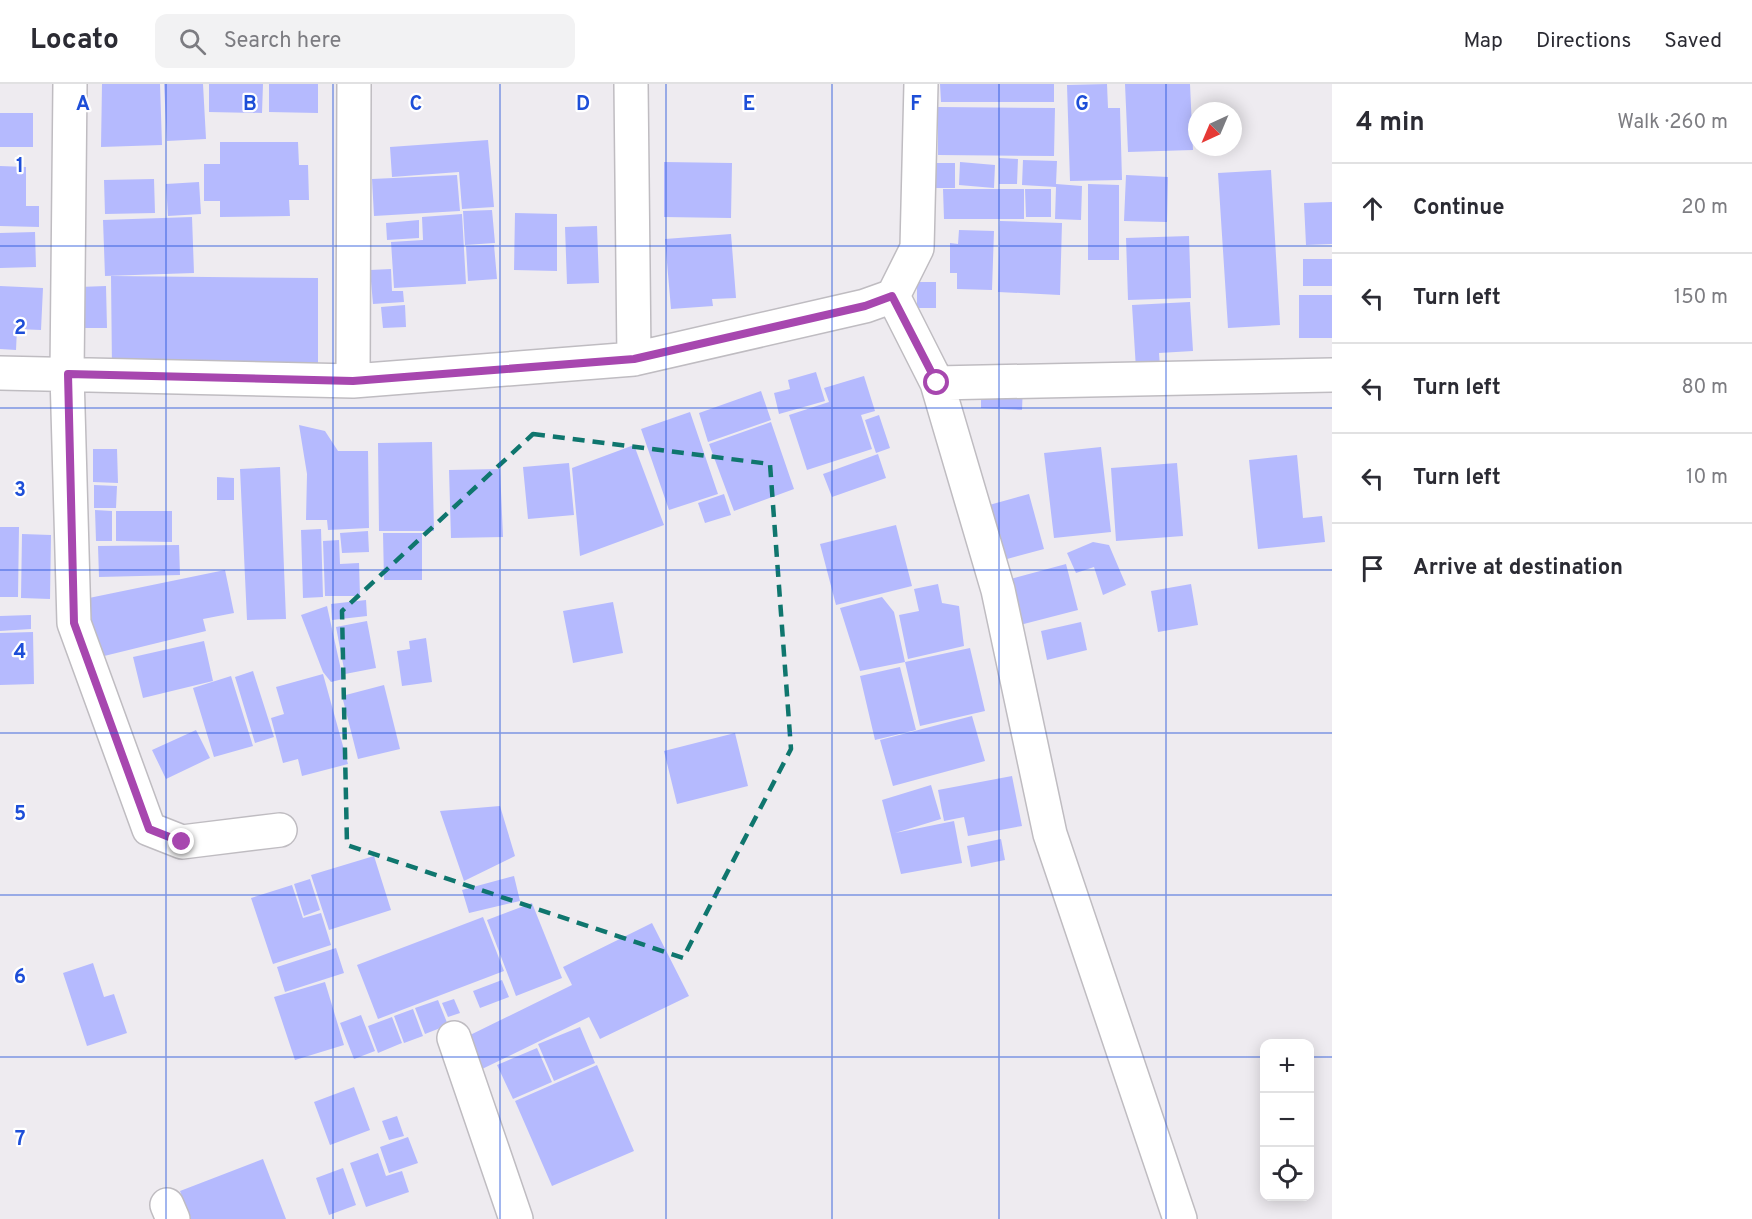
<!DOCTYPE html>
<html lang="en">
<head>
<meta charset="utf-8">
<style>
  body { margin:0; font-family:Overpass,sans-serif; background:#f2f2f3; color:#2b2b33 }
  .controls { position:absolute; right:18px; bottom:18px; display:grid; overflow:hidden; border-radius:12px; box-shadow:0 3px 15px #0003 }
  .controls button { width:54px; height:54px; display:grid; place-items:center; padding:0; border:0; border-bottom:2px solid #e1e1e2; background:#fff; color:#2b2b33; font:30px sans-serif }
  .compass { position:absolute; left:1188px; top:18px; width:54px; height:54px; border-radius:50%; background:#fff; box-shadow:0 3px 15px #0003; rotate:224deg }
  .stop { position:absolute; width:18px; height:18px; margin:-14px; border:4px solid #a747af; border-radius:50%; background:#fff }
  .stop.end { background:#a747af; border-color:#fff; box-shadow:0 2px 6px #0008 }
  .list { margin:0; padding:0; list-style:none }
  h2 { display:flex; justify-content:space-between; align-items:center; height:78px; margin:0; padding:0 24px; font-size:26px }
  h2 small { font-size:20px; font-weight:400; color:#7c7c81 }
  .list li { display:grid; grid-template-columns:39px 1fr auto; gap:18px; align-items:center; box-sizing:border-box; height:90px; padding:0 24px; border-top:2px solid #e1e1e2 }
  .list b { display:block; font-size:22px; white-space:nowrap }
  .list em { font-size:20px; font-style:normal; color:#7c7c81 }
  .icon { flex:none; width:33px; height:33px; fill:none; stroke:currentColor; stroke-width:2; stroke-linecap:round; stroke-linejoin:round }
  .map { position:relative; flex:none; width:1332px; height:1135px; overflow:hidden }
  header { display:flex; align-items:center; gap:36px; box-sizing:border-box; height:84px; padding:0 30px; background:#fff; border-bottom:2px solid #e1e1e2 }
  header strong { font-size:28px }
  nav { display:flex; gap:33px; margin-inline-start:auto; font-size:21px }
  .search { width:420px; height:54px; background:#f2f2f3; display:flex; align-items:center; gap:15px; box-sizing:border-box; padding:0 21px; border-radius:12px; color:#7c7c81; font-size:22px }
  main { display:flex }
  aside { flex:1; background:#fff }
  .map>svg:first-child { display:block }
  .building { fill:#b5bafe }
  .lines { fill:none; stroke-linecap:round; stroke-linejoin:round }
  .minor-casing { stroke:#bfbcc1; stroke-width:36 }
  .minor { stroke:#fff; stroke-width:33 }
  .route { stroke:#a747af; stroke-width:8 }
  .marked { fill:none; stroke:#0f766e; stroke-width:4.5; stroke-dasharray:12 8; stroke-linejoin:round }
  .grid { fill:none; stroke:#1d4ed8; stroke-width:1.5; stroke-opacity:0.55 }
  .grid-label { font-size:20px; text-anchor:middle; font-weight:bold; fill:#1d4ed8; stroke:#fff; stroke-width:4.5; stroke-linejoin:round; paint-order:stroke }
</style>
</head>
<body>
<header>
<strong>Locato</strong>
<div class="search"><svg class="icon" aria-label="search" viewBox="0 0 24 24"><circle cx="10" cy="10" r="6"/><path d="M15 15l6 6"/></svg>Search here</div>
<nav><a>Map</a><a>Directions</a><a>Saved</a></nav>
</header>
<main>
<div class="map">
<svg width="1332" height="1135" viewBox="0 0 1332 1135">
  <rect width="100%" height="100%" fill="#eeebf0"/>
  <path class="building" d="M 102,0 L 160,0 L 162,61 L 101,63 Z
    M 164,0 L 203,0 L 206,55 L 167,57 Z
    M 209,0 L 263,0 L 262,29 L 209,28 Z
    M 269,0 L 318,0 L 318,29 L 269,28 Z
    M 940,0 L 1054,0 L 1054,18 L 941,18 Z
    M 1107,0 L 1108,24 L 1120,24 L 1122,96 L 1070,97 L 1067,1 Z
    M 1125,0 L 1190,0 L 1193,66 L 1128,68 Z
    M 938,23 L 1055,24 L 1054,72 L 938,71 Z
    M 0,29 L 33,29 L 33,63 L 0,63 Z
    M 488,56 L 494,123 L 462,125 L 459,88 L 392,93 L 390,63 Z
    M 220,58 L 298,58 L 299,81 L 308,81 L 309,116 L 289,116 L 290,132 L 220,133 L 220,117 L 204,117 L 204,80 L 220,80 Z
    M 999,74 L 1018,75 L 1017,100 L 999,100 Z
    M 1023,76 L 1057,77 L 1056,100 L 1082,102 L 1081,136 L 1055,135 L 1056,103 L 1022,101 Z
    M 664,78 L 732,79 L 731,134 L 664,133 Z
    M 960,78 L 995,81 L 994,104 L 959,101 Z
    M 934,79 L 955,79 L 955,104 L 934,104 Z
    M 0,82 L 26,83 L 26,122 L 39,122 L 39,143 L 0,142 Z
    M 1271,86 L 1280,241 L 1228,244 L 1218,89 Z
    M 457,91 L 460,127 L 374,132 L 372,95 Z
    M 1126,91 L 1168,93 L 1167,138 L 1124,137 Z
    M 154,95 L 155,129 L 105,130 L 104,96 Z
    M 199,98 L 201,130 L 168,132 L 166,100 Z
    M 1088,100 L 1119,101 L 1119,176 L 1088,176 Z
    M 943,105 L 1024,105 L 1024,135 L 944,135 Z
    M 1025,105 L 1051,105 L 1051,133 L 1026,133 Z
    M 1332,118 L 1332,160 L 1306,161 L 1304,119 Z
    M 492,126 L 495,159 L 465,161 L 463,127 Z
    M 515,129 L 557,130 L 557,187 L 514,186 Z
    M 462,130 L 466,200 L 394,204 L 391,158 L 423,156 L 422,133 Z
    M 192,133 L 194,189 L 105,192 L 103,136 Z
    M 419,136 L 419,154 L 387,156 L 386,139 Z
    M 1000,137 L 1062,139 L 1060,211 L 998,208 Z
    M 597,142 L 599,199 L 567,200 L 565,143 Z
    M 959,146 L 994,147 L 992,206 L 957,205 L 957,189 L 950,189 L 950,159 L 958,160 Z
    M 35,148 L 36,183 L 0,184 L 0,149 Z
    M 731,150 L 736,214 L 712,215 L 713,222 L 671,225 L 665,155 Z
    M 1189,152 L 1191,214 L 1128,216 L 1126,154 Z
    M 494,161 L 497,195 L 468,197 L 466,162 Z
    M 1303,175 L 1332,175 L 1332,202 L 1303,202 Z
    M 391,185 L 392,207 L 403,207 L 404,218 L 373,220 L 370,186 Z
    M 111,192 L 318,194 L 318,287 L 112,286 Z
    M 917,198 L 936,198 L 936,224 L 917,224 Z
    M 0,202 L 43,204 L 41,246 L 17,245 L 16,266 L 0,265 Z
    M 106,202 L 107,244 L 80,244 L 79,203 Z
    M 1299,211 L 1332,211 L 1332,254 L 1299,254 Z
    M 1190,218 L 1193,267 L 1159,269 L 1160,283 L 1136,285 L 1132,221 Z
    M 405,221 L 406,243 L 383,244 L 381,223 Z
    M 816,288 L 825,317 L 779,330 L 774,309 L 790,305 L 788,296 Z
    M 864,292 L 875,327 L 861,331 L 872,365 L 807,386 L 789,331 L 829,318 L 824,304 Z
    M 981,300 L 1023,301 L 1022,326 L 981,324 Z
    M 761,307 L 771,336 L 708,358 L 699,329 Z
    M 690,328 L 718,410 L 669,426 L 641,345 Z
    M 879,331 L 890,364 L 876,369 L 865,336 Z
    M 771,338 L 794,405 L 734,427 L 709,360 Z
    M 299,341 L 325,347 L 338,367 L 368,367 L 369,444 L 328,446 L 327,436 L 306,436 L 307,390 Z
    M 432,358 L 434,447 L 379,447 L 378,359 Z
    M 634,361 L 664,441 L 580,472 L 572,384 Z
    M 1101,363 L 1111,448 L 1054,454 L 1044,369 Z
    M 93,365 L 117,365 L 118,399 L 93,398 Z
    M 878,370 L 886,394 L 832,413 L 823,390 Z
    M 1297,371 L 1303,434 L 1322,432 L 1325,458 L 1258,465 L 1249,376 Z
    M 569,379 L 574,431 L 528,435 L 523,383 Z
    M 1177,379 L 1183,452 L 1116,457 L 1111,384 Z
    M 280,383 L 286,535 L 247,536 L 240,385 Z
    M 500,385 L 503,453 L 451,454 L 449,386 Z
    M 217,393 L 234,394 L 234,416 L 217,416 Z
    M 94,401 L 117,402 L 116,424 L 94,424 Z
    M 724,410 L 731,431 L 705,439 L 698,419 Z
    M 1029,410 L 1044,465 L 996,478 L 982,423 Z
    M 95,426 L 112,427 L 112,457 L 96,457 Z
    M 116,427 L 172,427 L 172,458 L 116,457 Z
    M 896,441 L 912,502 L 836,521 L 820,460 Z
    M 0,443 L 19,443 L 18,513 L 0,513 Z
    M 321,445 L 323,513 L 303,514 L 301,446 Z
    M 368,447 L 369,468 L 342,469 L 340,449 Z
    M 383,449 L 422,449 L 422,496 L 384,496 Z
    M 22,450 L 51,451 L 50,515 L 21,514 Z
    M 339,456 L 340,480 L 359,479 L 360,512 L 325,512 L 323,457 Z
    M 1093,458 L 1109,461 L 1126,501 L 1103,511 L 1094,483 L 1076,489 L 1067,469 Z
    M 179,461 L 180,491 L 99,493 L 98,462 Z
    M 1066,480 L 1078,526 L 1012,543 L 999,498 Z
    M 225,486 L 234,529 L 203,535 L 206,547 L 96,574 L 89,514 Z
    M 938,500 L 942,519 L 959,522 L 964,562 L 908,575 L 899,531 L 919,527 L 914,505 Z
    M 1191,500 L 1198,541 L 1158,548 L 1151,507 Z
    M 882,513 L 894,528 L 905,578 L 860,587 L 840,524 Z
    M 366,516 L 367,532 L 332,536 L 331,520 Z
    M 613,518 L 623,569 L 573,579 L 563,527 Z
    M 327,522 L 343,595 L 331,598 L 323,588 L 301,531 Z
    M 31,531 L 31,545 L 0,547 L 0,532 Z
    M 367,537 L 376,584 L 345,590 L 336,543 Z
    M 1081,538 L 1087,566 L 1047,576 L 1041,547 Z
    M 33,548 L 34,600 L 0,601 L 0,549 Z
    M 426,554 L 432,598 L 402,602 L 397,567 L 410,565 L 409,557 Z
    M 204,557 L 213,597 L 143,614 L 133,573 Z
    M 970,564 L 985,627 L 920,642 L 905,578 Z
    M 900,583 L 916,646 L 875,656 L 860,592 Z
    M 253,587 L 274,653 L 255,659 L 235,593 Z
    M 323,590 L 348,680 L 302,692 L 298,675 L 283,679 L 271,634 L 284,630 L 276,603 Z
    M 231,592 L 253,662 L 214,673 L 193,604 Z
    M 384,601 L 400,665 L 358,675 L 342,612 Z
    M 972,632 L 985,677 L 893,702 L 880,656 Z
    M 196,646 L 210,674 L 166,695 L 152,666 Z
    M 735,649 L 748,702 L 677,720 L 664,667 Z
    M 1012,692 L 1022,742 L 968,752 L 964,733 L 944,737 L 938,706 Z
    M 931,701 L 941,735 L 895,749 L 954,737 L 962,779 L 901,790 L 882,716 Z
    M 500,722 L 515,772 L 464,797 L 440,727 Z
    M 1001,755 L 1005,776 L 971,783 L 967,762 Z
    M 374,772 L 391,826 L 329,846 L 311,791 Z
    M 514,792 L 520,817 L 469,829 L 462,806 Z
    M 310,795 L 320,826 L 304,832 L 294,800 Z
    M 292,801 L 303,834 L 321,829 L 331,861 L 273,880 L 251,814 Z
    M 532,819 L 562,894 L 516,912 L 487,836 Z
    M 483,833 L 504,887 L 378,935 L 357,881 Z
    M 652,839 L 689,912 L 600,955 L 589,933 L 480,986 L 464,954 L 572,901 L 563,883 Z
    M 336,864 L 344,889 L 285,908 L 277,883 Z
    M 93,879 L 104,913 L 114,910 L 127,949 L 87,962 L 63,889 Z
    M 502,896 L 509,913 L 480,924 L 473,907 Z
    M 325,898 L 344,961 L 295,976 L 274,913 Z
    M 454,915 L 460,929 L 448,933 L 442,919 Z
    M 438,916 L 448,941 L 425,950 L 415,924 Z
    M 413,925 L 423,952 L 404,959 L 394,932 Z
    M 361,931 L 375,967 L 354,975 L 340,939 Z
    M 392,933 L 402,959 L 378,969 L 368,942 Z
    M 580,943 L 595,979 L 554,997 L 538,960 Z
    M 537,964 L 552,998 L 513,1015 L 497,981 Z
    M 597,981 L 634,1067 L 552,1102 L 515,1017 Z
    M 354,1003 L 370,1046 L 330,1061 L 314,1018 Z
    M 397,1032 L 404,1052 L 389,1056 L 382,1037 Z
    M 408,1053 L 418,1079 L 389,1089 L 380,1063 Z
    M 378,1069 L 386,1092 L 402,1087 L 409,1108 L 366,1123 L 350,1079 Z
    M 263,1075 L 286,1135 L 191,1135 L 180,1107 Z
    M 343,1084 L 356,1121 L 329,1131 L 316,1094 Z"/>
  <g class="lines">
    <g class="minor-casing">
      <path id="minor" d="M 70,0 L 67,290 L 74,539 L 149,745 L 182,758 L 280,746
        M 631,0 L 634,275
        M 893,212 L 937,299 L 998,506 L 1050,750 L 1180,1135
        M 0,289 L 353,297 L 634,275 L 865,222 L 893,212 L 917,164 L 921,0
        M 353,297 L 354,0
        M 937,299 L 1332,291
        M 454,954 L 516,1135
        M 167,1121 L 173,1135"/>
    </g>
    <use href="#minor" class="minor"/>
  </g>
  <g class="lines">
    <path class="route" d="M 182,758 L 149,745 L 74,539 L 68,290 L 353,297 L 634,275 L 865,222 L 892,212 L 937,299"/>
  </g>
  <path class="marked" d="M 533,350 L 770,380 L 791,665 L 683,874 L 347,761 L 342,527 Z"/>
  <path class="grid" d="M 166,0 L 166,1135M 333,0 L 333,1135M 500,0 L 500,1135M 666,0 L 666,1135M 832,0 L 832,1135M 999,0 L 999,1135M 1166,0 L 1166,1135M 0,162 L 1332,162M 0,324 L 1332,324M 0,486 L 1332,486M 0,649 L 1332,649M 0,811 L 1332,811M 0,973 L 1264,973M 1310,973 L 1332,973"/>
  <g class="grid-label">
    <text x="83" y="26">A</text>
    <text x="250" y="26">B</text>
    <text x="416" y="26">C</text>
    <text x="583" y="26">D</text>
    <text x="749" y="26">E</text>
    <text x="916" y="26">F</text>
    <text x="1082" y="26">G</text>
    <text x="20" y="88">1</text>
    <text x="20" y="250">2</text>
    <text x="20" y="412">3</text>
    <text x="20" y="574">4</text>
    <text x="20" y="736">5</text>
    <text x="20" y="899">6</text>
    <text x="20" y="1061">7</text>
  </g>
</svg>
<div class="controls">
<button>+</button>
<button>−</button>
<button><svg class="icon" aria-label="locate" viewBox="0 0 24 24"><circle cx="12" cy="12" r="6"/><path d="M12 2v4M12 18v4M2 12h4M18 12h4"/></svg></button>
</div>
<svg class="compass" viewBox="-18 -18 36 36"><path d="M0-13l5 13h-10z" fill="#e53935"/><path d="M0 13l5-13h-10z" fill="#7c7c81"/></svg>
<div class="stop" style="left:937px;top:299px"></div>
<div class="stop end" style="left:182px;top:758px"></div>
</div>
<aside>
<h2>4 min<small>Walk · 260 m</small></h2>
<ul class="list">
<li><svg class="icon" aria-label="ahead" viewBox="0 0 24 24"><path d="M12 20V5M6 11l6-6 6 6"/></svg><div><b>Continue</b></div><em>20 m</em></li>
<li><svg class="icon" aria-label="left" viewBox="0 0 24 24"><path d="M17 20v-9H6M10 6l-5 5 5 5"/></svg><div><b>Turn left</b></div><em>150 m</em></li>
<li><svg class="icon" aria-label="left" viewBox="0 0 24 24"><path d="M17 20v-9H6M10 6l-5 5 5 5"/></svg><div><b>Turn left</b></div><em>80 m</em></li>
<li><svg class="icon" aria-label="left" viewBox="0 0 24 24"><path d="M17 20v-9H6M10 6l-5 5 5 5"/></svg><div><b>Turn left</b></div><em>10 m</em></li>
<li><svg class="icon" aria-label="arrive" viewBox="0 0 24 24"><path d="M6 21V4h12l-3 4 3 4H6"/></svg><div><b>Arrive at destination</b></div></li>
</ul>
</aside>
</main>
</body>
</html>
